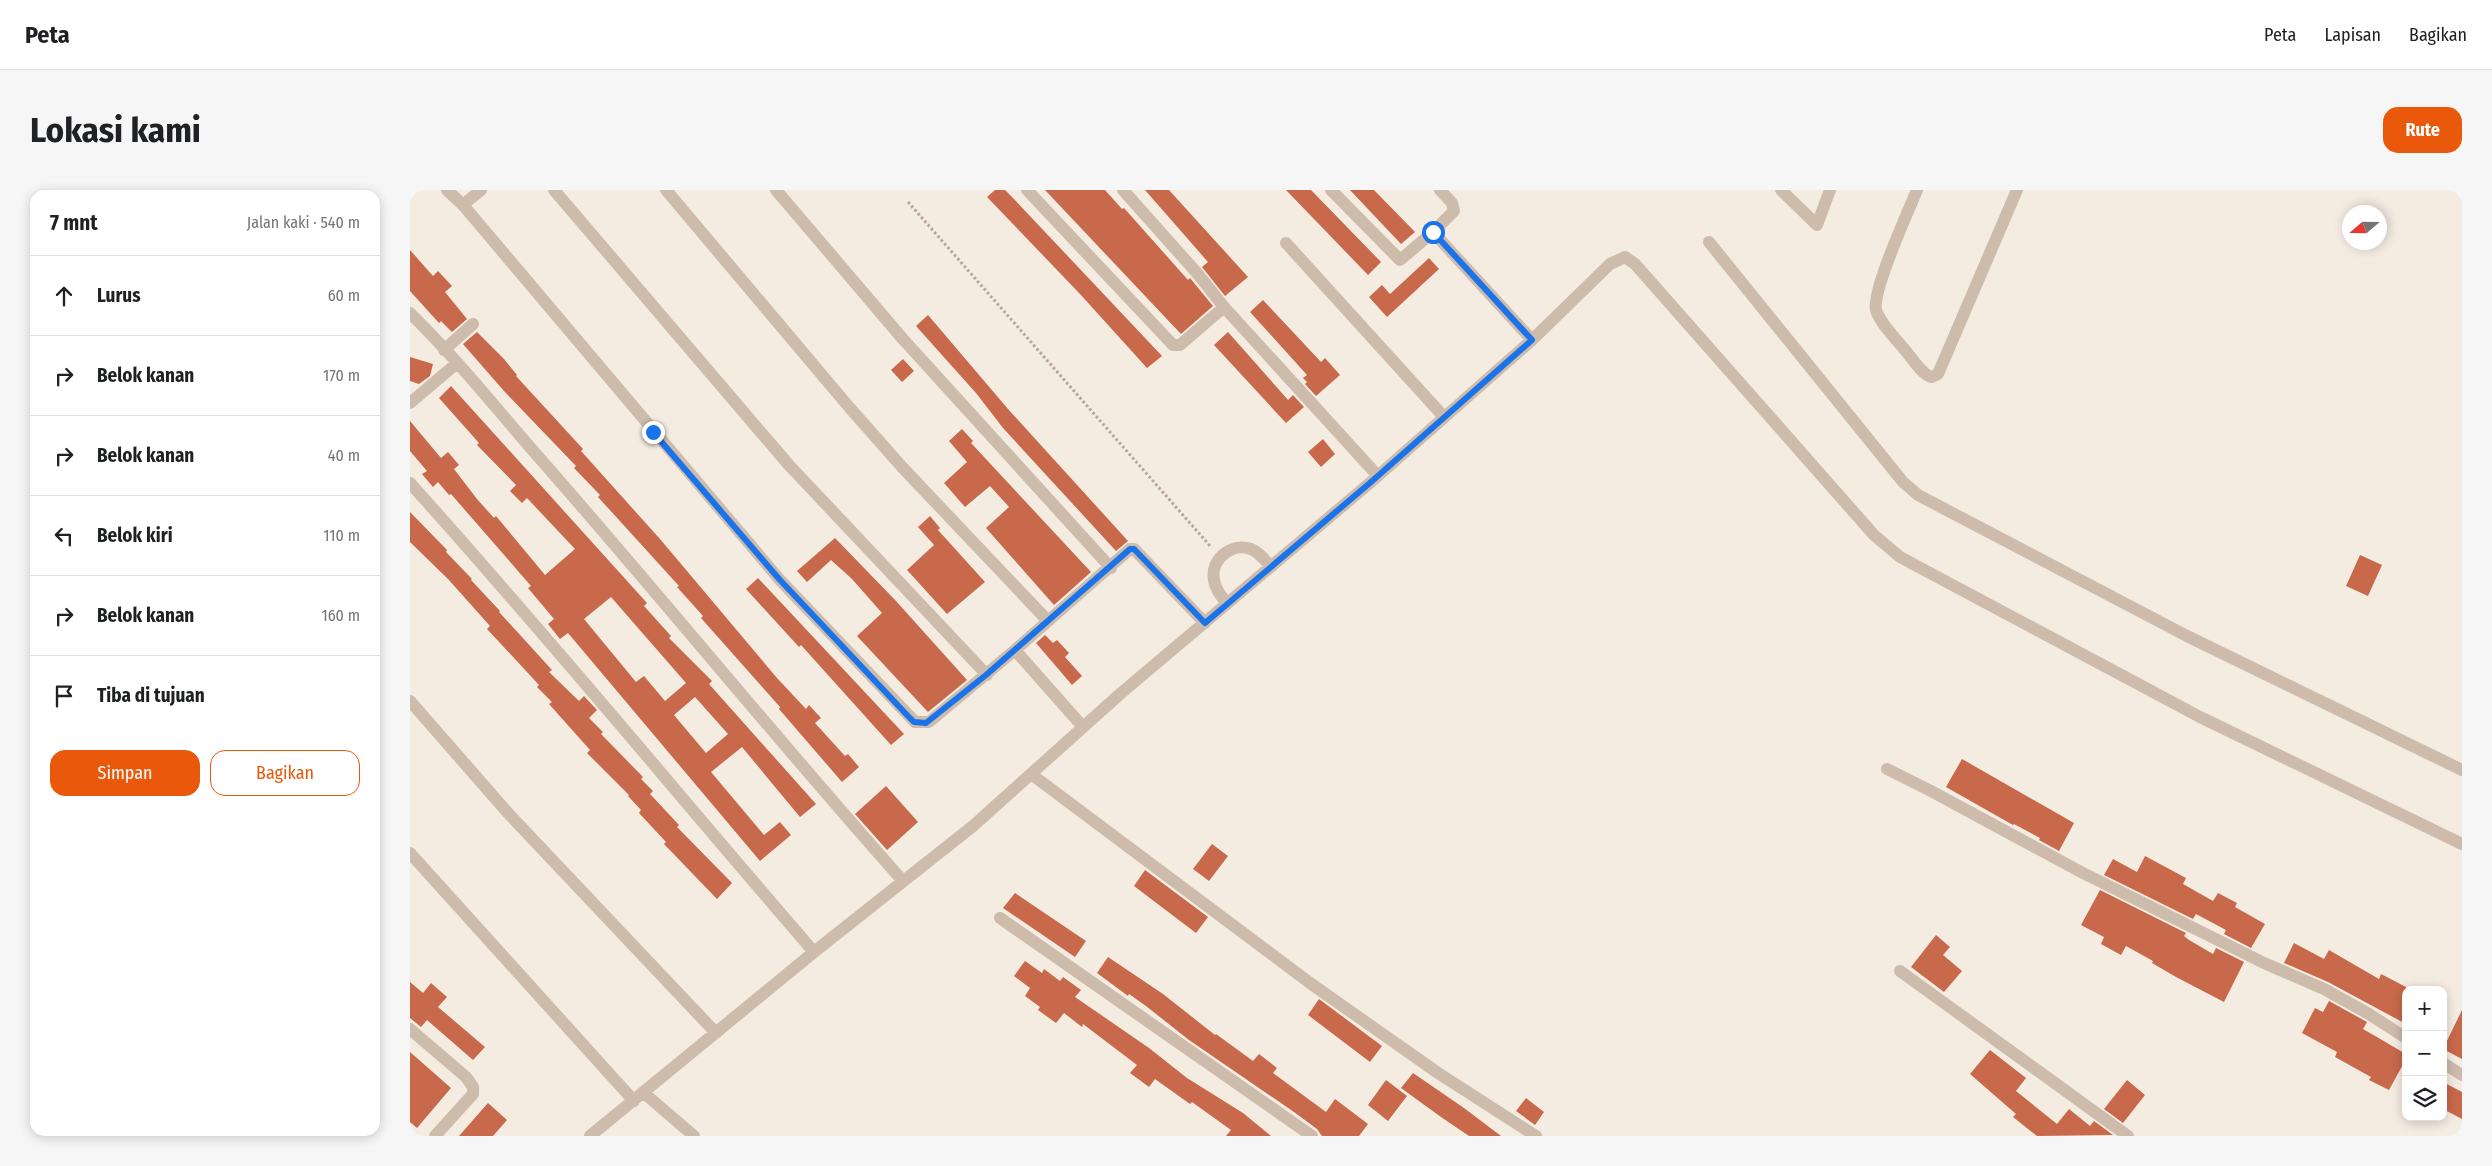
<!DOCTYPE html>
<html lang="id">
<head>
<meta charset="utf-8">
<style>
  body { margin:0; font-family:"Fira Sans Condensed",sans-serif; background:#f6f6f6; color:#202124 }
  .controls { position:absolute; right:15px; bottom:15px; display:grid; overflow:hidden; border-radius:10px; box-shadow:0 2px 12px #0003 }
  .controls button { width:45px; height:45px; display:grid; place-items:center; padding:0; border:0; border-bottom:1px solid #e0e0e0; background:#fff; color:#202124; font:25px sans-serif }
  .compass { position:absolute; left:1932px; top:15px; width:45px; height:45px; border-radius:50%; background:#fff; box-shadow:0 2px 12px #0003; rotate:250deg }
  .stop { position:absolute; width:15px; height:15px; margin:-11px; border:4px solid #1a73e8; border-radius:50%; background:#fff }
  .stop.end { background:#1a73e8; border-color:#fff; box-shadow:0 1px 5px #0008 }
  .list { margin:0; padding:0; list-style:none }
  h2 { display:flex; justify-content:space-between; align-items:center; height:65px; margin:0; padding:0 20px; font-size:21px }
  h2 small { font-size:16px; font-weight:400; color:#757577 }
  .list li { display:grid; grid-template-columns:32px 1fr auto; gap:15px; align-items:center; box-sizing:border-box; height:80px; padding:0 20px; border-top:1px solid #e0e0e0 }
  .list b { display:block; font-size:19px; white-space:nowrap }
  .list em { font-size:16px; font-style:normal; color:#757577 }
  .actions { display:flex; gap:10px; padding:15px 20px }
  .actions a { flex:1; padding:11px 0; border:1px solid #ea580c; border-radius:15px; text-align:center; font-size:18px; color:#ea580c }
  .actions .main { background:#ea580c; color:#fff }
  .icon { flex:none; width:28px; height:28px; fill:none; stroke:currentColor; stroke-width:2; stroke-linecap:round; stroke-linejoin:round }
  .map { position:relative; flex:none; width:2052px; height:946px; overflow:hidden; border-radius:15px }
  header { display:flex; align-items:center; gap:30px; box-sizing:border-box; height:70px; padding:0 25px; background:#fff; border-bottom:1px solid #e0e0e0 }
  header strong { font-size:24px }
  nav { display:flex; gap:28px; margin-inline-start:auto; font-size:18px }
  .intro { display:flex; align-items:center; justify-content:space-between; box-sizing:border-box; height:120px; padding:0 30px }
  h1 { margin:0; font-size:35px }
  .button { padding:12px 22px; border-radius:15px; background:#ea580c; color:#fff; font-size:18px; font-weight:700 }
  main { display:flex; gap:30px; padding:0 30px }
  aside { flex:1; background:#fff; border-radius:15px; box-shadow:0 2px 12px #0003 }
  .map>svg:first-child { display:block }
  .building { fill:#c8694b; fill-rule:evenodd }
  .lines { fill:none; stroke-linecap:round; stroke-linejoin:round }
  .path { stroke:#b9a596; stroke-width:3; stroke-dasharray:2.5 2.5; stroke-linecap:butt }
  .minor { stroke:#cdbbac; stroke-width:12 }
  .route { stroke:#1a73e8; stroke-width:6 }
</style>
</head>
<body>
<header>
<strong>Peta</strong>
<nav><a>Peta</a><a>Lapisan</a><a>Bagikan</a></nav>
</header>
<div class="intro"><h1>Lokasi kami</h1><a class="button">Rute</a></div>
<main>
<aside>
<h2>7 mnt<small>Jalan kaki · 540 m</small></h2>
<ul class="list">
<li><svg class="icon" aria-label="ahead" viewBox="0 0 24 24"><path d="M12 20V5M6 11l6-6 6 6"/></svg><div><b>Lurus</b></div><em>60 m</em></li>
<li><svg class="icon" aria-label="right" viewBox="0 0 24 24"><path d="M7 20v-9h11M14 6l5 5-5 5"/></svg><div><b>Belok kanan</b></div><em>170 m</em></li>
<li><svg class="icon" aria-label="right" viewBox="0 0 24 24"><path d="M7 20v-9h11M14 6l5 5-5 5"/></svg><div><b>Belok kanan</b></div><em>40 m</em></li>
<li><svg class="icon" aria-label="left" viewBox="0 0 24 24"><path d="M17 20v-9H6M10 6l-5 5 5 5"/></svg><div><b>Belok kiri</b></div><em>110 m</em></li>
<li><svg class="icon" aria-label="right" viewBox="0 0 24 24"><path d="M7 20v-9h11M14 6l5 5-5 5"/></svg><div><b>Belok kanan</b></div><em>160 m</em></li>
<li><svg class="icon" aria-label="arrive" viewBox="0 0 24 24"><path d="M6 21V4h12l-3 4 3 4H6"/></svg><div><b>Tiba di tujuan</b></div></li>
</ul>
<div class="actions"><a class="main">Simpan</a><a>Bagikan</a></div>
</aside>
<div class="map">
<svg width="2052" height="946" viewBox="0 0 2052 946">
  <rect width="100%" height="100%" fill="#f4ebe1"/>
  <path class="building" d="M 585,0 L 595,0 L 603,8 L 752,166 L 737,178 L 670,104 L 577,7 Z
    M 635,0 L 695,0 L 712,19 L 714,18 L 778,90 L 780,88 L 803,116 L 771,144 Z
    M 735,0 L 759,0 L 838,87 L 815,106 L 792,77 L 798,72 Z
    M 876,0 L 901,0 L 971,72 L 958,85 Z
    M 940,0 L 964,0 L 1005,42 L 991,54 Z
    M 0,60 L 23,86 L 28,81 L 42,96 L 35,102 L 57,129 L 42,142 L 31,131 L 29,133 L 0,101 Z
    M 1019,68 L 1029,79 L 977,127 L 959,107 L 972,95 L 980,104 Z
    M 853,110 L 911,172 L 915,168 L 930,185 L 906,206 L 895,194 L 897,192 L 893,188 L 897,185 L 840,122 Z
    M 518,125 L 598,219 L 718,351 L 706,361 L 593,238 L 566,203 L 506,136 Z
    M 67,142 L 94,169 L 107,185 L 106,186 L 173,259 L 171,261 L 250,349 L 367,488 L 396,519 L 399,515 L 411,528 L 405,533 L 435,566 L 438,564 L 449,577 L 432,592 L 369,519 L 370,517 L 291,428 L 293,426 L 267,397 L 269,396 L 188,307 L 190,305 L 164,278 L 166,276 L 94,201 L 53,154 Z
    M 818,142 L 878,210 L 883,205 L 894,217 L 876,233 L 804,155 Z
    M 0,167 L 23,174 L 20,186 L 9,194 L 0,191 Z
    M 493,169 L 504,181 L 492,192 L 481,180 Z
    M 41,196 L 237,413 L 234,416 L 261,446 L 259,448 L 302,491 L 299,494 L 406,614 L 390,627 L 332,557 L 301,582 L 354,645 L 370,632 L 381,645 L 350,671 L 158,443 L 150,449 L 138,434 L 144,429 L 118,398 L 121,396 L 41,304 L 39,305 L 28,292 L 23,297 L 12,284 L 17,281 L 0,261 L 0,231 L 31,268 L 38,262 L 49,275 L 44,279 L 67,309 L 84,328 L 86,326 L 135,385 L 165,359 L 117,308 L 112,313 L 100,301 L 106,295 L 67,255 L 69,253 L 29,208 ZM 201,407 L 276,493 L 255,511 L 234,486 L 226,492 L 174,429 ZM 285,507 L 318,544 L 296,563 L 264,525 Z
    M 552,239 L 563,251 L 561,253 L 681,382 L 644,415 L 576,338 L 599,317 L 580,296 L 555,317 L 534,293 L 557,272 L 539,251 Z
    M 913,249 L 925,264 L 911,277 L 898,262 Z
    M 0,322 L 37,360 L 36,362 L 62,389 L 61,390 L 90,421 L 89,422 L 142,480 L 139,482 L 169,511 L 174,506 L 187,520 L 179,528 L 193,542 L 191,544 L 233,587 L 231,589 L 243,601 L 240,604 L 269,635 L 267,637 L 322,693 L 307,709 L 254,654 L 256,652 L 229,623 L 231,620 L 218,606 L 219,605 L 177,563 L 180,560 L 139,514 L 142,512 L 127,497 L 129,495 L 77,439 L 80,436 L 38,389 L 0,352 Z
    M 520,326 L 530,338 L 528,340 L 575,392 L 537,424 L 497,380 L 524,355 L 508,337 Z
    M 425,348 L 486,411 L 557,490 L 518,522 L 447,446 L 472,423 L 442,389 L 421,370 L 397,392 L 387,381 Z
    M 1950,365 L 1972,375 L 1958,406 L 1936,396 Z
    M 348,388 L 494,544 L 481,555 L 391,455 L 389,457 L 336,399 Z
    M 635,445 L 643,453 L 647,450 L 659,463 L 655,467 L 672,486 L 662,495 L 626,453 Z
    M 1552,569 L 1664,633 L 1649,661 L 1629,650 L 1630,648 L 1604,634 L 1603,635 L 1536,597 Z
    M 476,596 L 508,632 L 477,660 L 445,624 Z
    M 802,654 L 818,666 L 799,691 L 783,679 Z
    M 1735,666 L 1776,688 L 1773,694 L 1803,711 L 1808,703 L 1827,713 L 1825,717 L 1855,734 L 1841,758 L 1814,744 L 1816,740 L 1786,724 L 1783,729 L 1694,685 L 1703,669 L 1727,682 Z
    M 735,680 L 798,727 L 786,743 L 724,696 Z
    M 1690,700 L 1776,743 L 1774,746 L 1779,750 L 1803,764 L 1806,758 L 1834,772 L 1814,812 L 1766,787 L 1742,773 L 1743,771 L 1716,756 L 1711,765 L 1691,754 L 1694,747 L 1671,735 Z
    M 605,703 L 676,751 L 665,767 L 593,718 Z
    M 1526,745 L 1540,757 L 1533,765 L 1552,781 L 1534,802 L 1501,777 Z
    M 1884,753 L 1914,769 L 1919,760 L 1969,789 L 1971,784 L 1996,797 L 1996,834 L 1918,792 L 1874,773 Z
    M 698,767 L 753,804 L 805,845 L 806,844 L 843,871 L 849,864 L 867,878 L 863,883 L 916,922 L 925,909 L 958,934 L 949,946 L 912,946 L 907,939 L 884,922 L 779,850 L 736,816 L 719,804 L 718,806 L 687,783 Z
    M 615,771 L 632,783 L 634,779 L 650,791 L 653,787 L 671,800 L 665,807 L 739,858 L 777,888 L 833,923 L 861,946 L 816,946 L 821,940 L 782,912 L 780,914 L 745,889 L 739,897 L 720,883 L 727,875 L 673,834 L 672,837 L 654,823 L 646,833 L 628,820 L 630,817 L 615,806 L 620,798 L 604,786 Z
    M 0,792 L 13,803 L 21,793 L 37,807 L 28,817 L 75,857 L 63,870 L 17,830 L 11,837 L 0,828 Z
    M 909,809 L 972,856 L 960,872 L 898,825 Z
    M 1919,811 L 1957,832 L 1953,839 L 1996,864 L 1996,869 L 1979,900 L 1959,890 L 1961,887 L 1925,867 L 1927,862 L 1892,843 L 1905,818 L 1913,822 Z
    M 2052,820 L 2052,869 L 2033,859 Z
    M 1580,860 L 1616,888 L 1606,901 L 1647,934 L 1659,919 L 1680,936 L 1684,931 L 1703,945 L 1627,946 L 1603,927 L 1606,924 L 1560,884 Z
    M 0,862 L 41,898 L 7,938 L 0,932 Z
    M 1003,883 L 1054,918 L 1091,946 L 1059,946 L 1031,927 L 991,898 Z
    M 976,890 L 997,906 L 978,931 L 958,915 Z
    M 1717,890 L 1735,905 L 1713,933 L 1694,919 Z
    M 2033,892 L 2052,902 L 2052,929 L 2033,919 Z
    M 1116,908 L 1134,922 L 1125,935 L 1106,921 Z
    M 78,913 L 97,930 L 83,946 L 49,946 Z"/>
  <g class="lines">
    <path class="path" d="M 498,12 L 801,357"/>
    <path class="minor" d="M 37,0 L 53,15 L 370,390 L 505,532 L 519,532 L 605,460
      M 144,0 L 378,274 L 577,485
      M 256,0 L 439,217 L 492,277 L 638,431
      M 366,0 L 492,148 L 701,378
      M 617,0 L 763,155 L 770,155 L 814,117
      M 713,0 L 787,83 L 814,117 L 968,286
      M 921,0 L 990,70 L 1023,42 L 1122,150
      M 1371,0 L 1407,35 L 1420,0
      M 1507,0 C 1498,22 1462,100 1466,120 C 1470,133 1486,149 1495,160 C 1502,168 1512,185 1522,187 L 1528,184 L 1607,0
      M 53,15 L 71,0
      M 1023,42 L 1044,21 L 1042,13 L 1030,0
      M 1299,52 L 1493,292 L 1508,305 L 1777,446 L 2052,580
      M 876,53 L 1034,227
      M 0,123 C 45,167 85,217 126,264 C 250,405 368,551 493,691
      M 34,160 L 63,134
      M 0,213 L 46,174
      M 0,293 C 138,446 269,606 404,762
      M 817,414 C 812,407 805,399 804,390 C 800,370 821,352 841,359 C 849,362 855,370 861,377
      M 0,511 L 98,623 L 306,843
      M 673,537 L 605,460 L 720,359 L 724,359 L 795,433
      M 1477,579 L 1521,601 L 1671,682 L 1854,773 L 1914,799 L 1959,824 L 1996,848
      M 621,584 L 900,793 L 1028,883 L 1126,946
      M 0,663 L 224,911
      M 590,728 L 902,946
      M 1490,781 L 1718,946
      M 0,839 L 56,887 L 63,897 L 63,904 L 25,946
      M 2033,873 L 2052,885
      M 234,903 L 284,946
      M 180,946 L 404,762 L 563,636 L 710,504 L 961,292 L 1122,150 L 1200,74 L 1215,67 L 1225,74 L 1464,345 L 1490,367 L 1790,527 L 2052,654"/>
  </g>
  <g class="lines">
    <path class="route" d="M 243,242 L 370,390 L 497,525 L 504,532 L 516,533 L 576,485 L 720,359 L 724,359 L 795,433 L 961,292 L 1122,150 L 1023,42"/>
  </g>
</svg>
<div class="controls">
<button>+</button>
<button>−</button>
<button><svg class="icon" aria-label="layers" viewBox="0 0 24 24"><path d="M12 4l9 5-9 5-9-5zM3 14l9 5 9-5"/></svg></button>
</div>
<svg class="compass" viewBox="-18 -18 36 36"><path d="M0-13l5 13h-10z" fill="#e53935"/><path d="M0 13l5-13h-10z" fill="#757577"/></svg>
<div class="stop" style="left:1023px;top:42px"></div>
<div class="stop end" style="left:243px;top:242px"></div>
</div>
</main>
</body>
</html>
